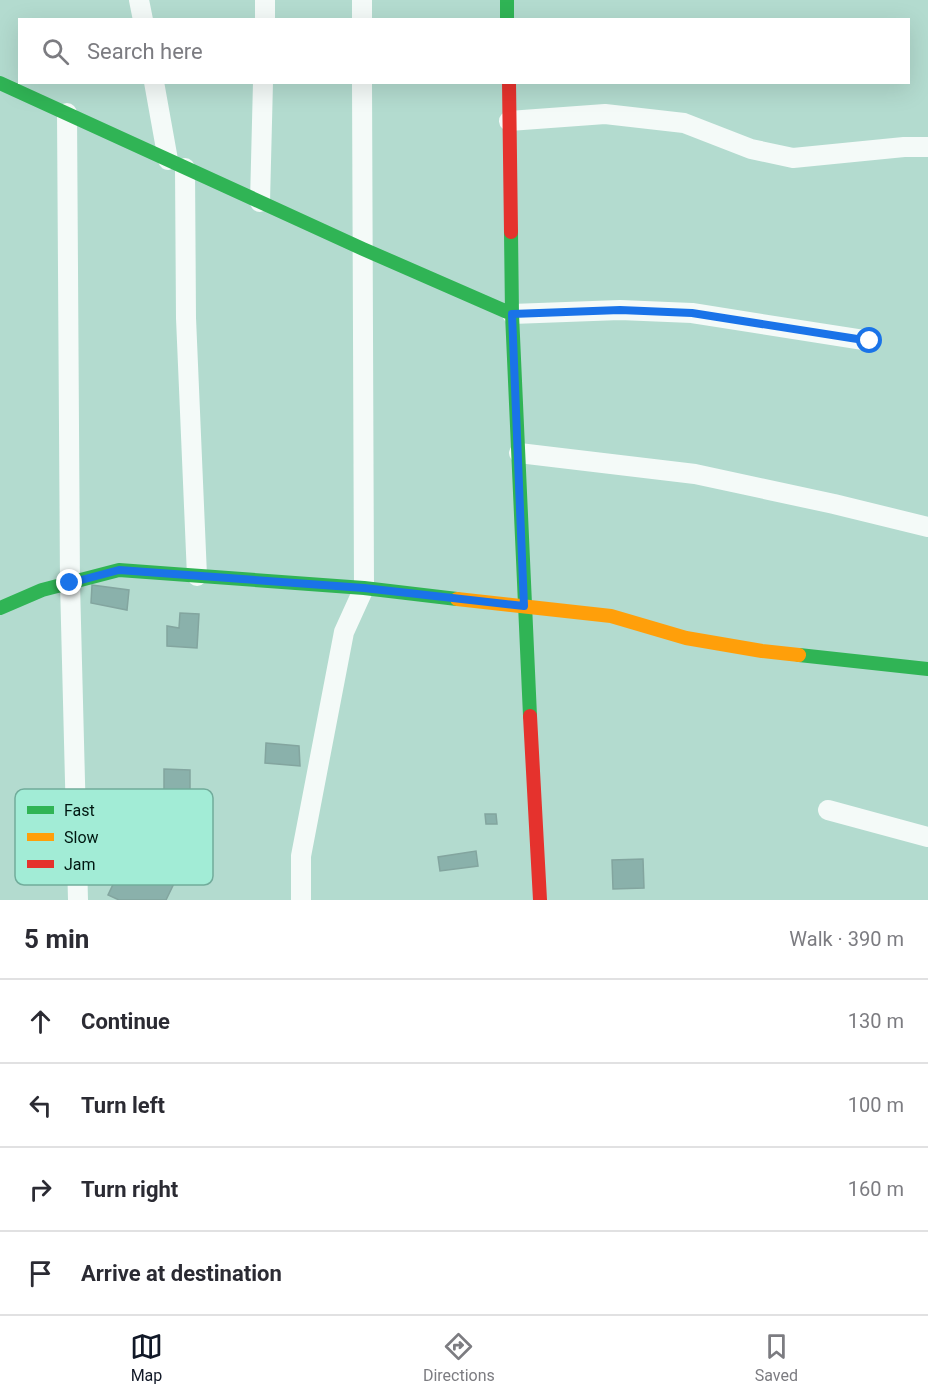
<!DOCTYPE html>
<html lang="en">
<head>
<meta charset="utf-8">
<style>
  body { margin:0; font-family:Roboto,sans-serif; background:#f7f7f7; color:#2b2b33 }
  .stop { position:absolute; width:18px; height:18px; margin:-14px; border:4px solid #1a73e8; border-radius:50%; background:#fff }
  .stop.end { background:#1a73e8; border-color:#fff; box-shadow:0 2px 6px #0008 }
  .list { margin:0; padding:0; list-style:none }
  h2 { display:flex; justify-content:space-between; align-items:center; height:78px; margin:0; padding:0 24px; font-size:26px }
  h2 small { font-size:20px; font-weight:400; color:#7c7c81 }
  .list li { display:grid; grid-template-columns:39px 1fr auto; gap:18px; align-items:center; box-sizing:border-box; height:84px; padding:0 24px; border-top:2px solid #e1e1e2 }
  .list b { display:block; font-size:22px; white-space:nowrap }
  .list em { font-size:20px; font-style:normal; color:#7c7c81 }
  .icon { flex:none; width:33px; height:33px; fill:none; stroke:currentColor; stroke-width:2; stroke-linecap:round; stroke-linejoin:round }
  .map { position:relative; flex:none; width:928px; height:900px; overflow:hidden }
  .search { position:absolute; background:#fff; box-shadow:0 6px 24px #0002; left:18px; right:18px; top:18px; height:66px; display:flex; align-items:center; gap:15px; box-sizing:border-box; padding:0 21px; border-radius:0px; color:#7c7c81; font-size:22px }
  .sheet { height:414px; background:#fff }
  nav { display:flex; justify-content:space-around; align-items:center; box-sizing:border-box; height:84px; border-top:2px solid #e1e1e2; background:#fff; font-size:16px; color:#7c7c81 }
  nav a { display:grid; justify-items:center; gap:3px }
  nav .on { color:#111827 }
  .map>svg:first-child { display:block }
  .building { fill:#8ab1ab; stroke:#83a59f; stroke-width:1.5 }
  .lines { fill:none; stroke-linecap:round; stroke-linejoin:round }
  .street { stroke:#f4faf8; stroke-width:20 }
  .fast { stroke:#30b455; stroke-width:14 }
  .slow { stroke:#ff9f0a; stroke-width:14 }
  .jam { stroke:#e5322d; stroke-width:14 }
  .route { stroke:#1a73e8; stroke-width:8 }
  .key { fill:#a2ecd6; stroke:#71ac9b; stroke-width:1.5 }
  .key-label { font-size:16px; fill:#001711 }
</style>
</head>
<body>
<div class="map">
<svg width="928" height="900" viewBox="0 0 928 900">
  <rect width="100%" height="100%" fill="#b3dbcf"/>
  <path class="building" d="M 92,585 L 129,590 L 127,610 L 91,603 Z
    M 180,613 L 199,614 L 197,648 L 167,646 L 167,626 L 179,628 Z
    M 266,743 L 299,746 L 300,766 L 265,763 Z
    M 164,769 L 190,770 L 190,791 L 164,790 Z
    M 485,814 L 496,814 L 497,824 L 486,824 Z
    M 130,849 L 179,873 L 166,900 L 119,900 L 108,895 Z
    M 476,851 L 478,866 L 440,871 L 438,857 Z
    M 643,859 L 644,888 L 613,889 L 612,860 Z"/>
  <g class="lines">
    <path class="street" d="M 139,0 L 143,20
      M 362,0 L 362,20
      M 265,20 L 265,0
      M 154,82 L 168,160
      M 67,113 L 70,583 L 78,900
      M 509,121 L 605,114 L 684,123 L 751,149 L 793,158 L 904,147 L 928,147
      M 185,168 L 186,318 L 197,576
      M 260,202 L 263,82
      M 512,314 L 620,310 L 692,313 L 870,341
      M 519,453 L 695,474 L 834,504 L 928,527
      M 828,810 L 928,837
      M 301,900 L 301,856 L 344,632 L 364,588 L 362,82"/>
    <path class="fast" d="M 507,0 L 507,20
      M 0,83 L 363,249 L 512,314
      M 511,232 L 512,314 L 530,716
      M 0,608 L 42,590 L 119,570 L 364,588 L 457,599
      M 799,655 L 928,669"/>
    <path class="slow" d="M 457,599 L 611,616 L 686,638 L 762,651 L 799,655"/>
    <path class="jam" d="M 509,82 L 511,232
      M 530,716 L 540,900"/>
  </g>
  <g class="lines">
    <path class="route" d="M 70,583 L 119,570 L 364,588 L 524,606 L 512,314 L 620,310 L 692,313 L 870,341"/>
  </g>
  <rect x="15" y="789" width="198" height="96" rx="9" class="key"/>
  <rect x="27" y="806" width="27" height="8" fill="#30b455"/>
  <rect x="27" y="833" width="27" height="8" fill="#ff9f0a"/>
  <rect x="27" y="860" width="27" height="8" fill="#e5322d"/>
  <g class="key-label">
    <text x="64" y="816">Fast</text>
    <text x="64" y="843">Slow</text>
    <text x="64" y="870">Jam</text>
  </g>
</svg>
<div class="stop" style="left:870px;top:341px"></div>
<div class="stop end" style="left:70px;top:583px"></div>
<div class="search"><svg class="icon" aria-label="search" viewBox="0 0 24 24"><circle cx="10" cy="10" r="6"/><path d="M15 15l6 6"/></svg>Search here</div>
</div>
<section class="sheet">
<h2>5 min<small>Walk · 390 m</small></h2>
<ul class="list">
<li><svg class="icon" aria-label="ahead" viewBox="0 0 24 24"><path d="M12 20V5M6 11l6-6 6 6"/></svg><div><b>Continue</b></div><em>130 m</em></li>
<li><svg class="icon" aria-label="left" viewBox="0 0 24 24"><path d="M17 20v-9H6M10 6l-5 5 5 5"/></svg><div><b>Turn left</b></div><em>100 m</em></li>
<li><svg class="icon" aria-label="right" viewBox="0 0 24 24"><path d="M7 20v-9h11M14 6l5 5-5 5"/></svg><div><b>Turn right</b></div><em>160 m</em></li>
<li><svg class="icon" aria-label="arrive" viewBox="0 0 24 24"><path d="M6 21V4h12l-3 4 3 4H6"/></svg><div><b>Arrive at destination</b></div></li>
</ul>
</section>
<nav>
<a class="on"><svg class="icon" aria-label="map" viewBox="0 0 24 24"><path d="M3 6l6-2 6 2 6-2v14l-6 2-6-2-6 2zM9 4v14M15 6v14"/></svg>Map</a>
<a><svg class="icon" aria-label="directions" viewBox="0 0 24 24"><path d="M12 3l9 9-9 9-9-9zM9 14v-3h6M13 9l2 2-2 2"/></svg>Directions</a>
<a><svg class="icon" aria-label="saved" viewBox="0 0 24 24"><path d="M7 4h10v16l-5-4-5 4z"/></svg>Saved</a>
</nav>
</body>
</html>
